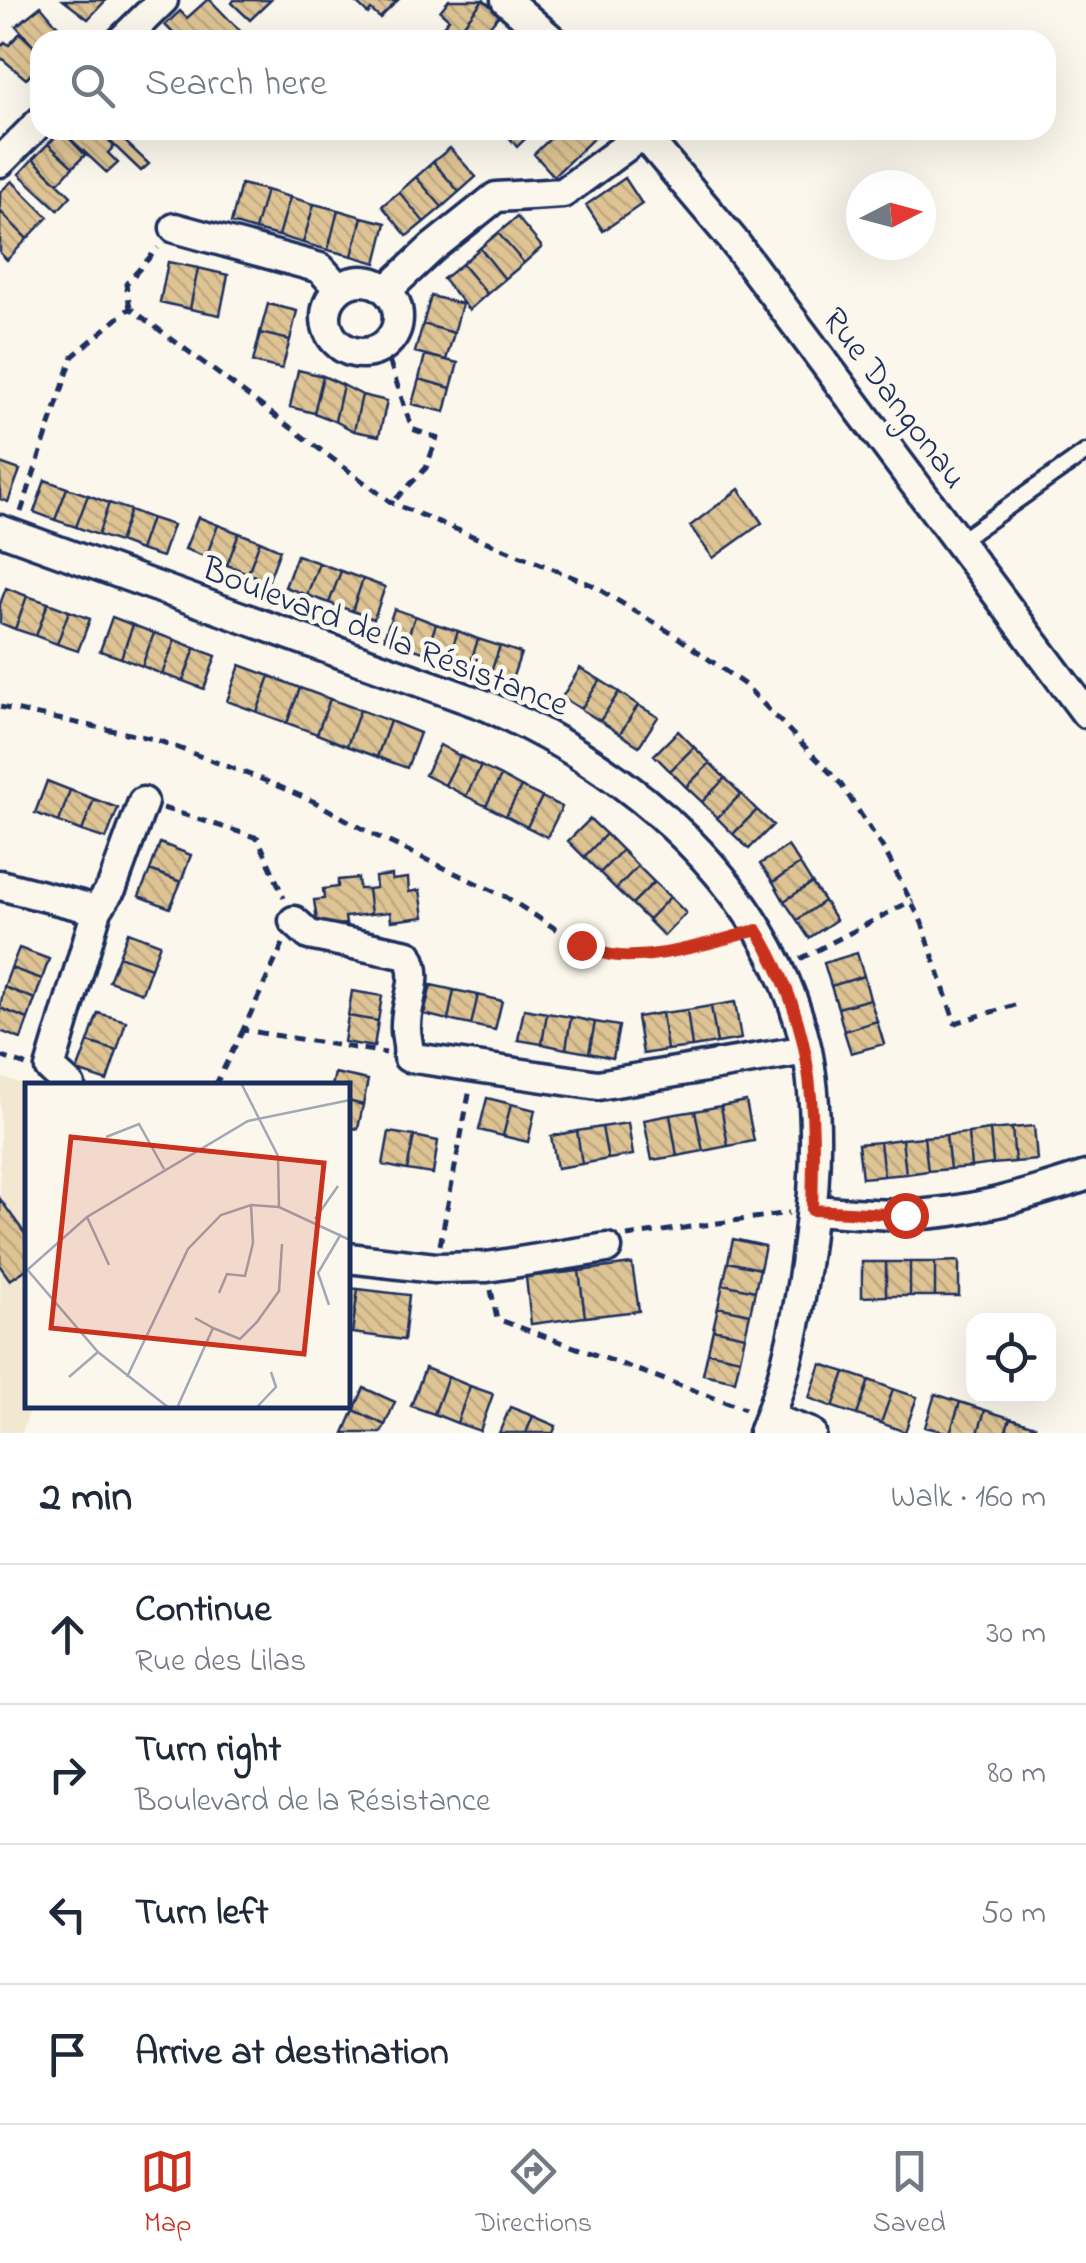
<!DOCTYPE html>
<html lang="en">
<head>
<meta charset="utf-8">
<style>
  body { margin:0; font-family:"Indie Flower",sans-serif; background:#f6f6f7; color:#1f2937 }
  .controls { position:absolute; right:30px; bottom:30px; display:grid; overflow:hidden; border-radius:20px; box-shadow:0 10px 40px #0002 }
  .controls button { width:90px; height:90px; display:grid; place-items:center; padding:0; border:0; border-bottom:2px solid #e0e1e3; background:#fff; color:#1f2937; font:50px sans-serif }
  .compass { position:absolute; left:846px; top:170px; width:90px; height:90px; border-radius:50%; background:#fff; box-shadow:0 10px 40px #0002; rotate:84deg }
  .stop { position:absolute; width:30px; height:30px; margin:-22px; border:8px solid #c8321e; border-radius:50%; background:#fff }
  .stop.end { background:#c8321e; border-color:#fff; box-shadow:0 2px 10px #0008 }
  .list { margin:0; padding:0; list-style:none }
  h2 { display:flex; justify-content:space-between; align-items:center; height:130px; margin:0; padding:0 40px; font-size:42px }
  h2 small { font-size:32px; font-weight:400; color:#747a83 }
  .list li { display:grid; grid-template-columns:65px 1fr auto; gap:30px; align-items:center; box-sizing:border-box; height:140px; padding:0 40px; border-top:2px solid #e0e1e3 }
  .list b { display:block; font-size:38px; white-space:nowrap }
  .list p { margin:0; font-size:32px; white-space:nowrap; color:#747a83 }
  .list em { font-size:32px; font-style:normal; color:#747a83 }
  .icon { flex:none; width:55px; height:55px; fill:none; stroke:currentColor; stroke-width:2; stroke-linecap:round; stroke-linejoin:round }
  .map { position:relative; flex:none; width:1086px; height:1433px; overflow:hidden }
  .search { position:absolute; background:#fff; box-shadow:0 10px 40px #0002; left:30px; right:30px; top:30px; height:110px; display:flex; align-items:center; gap:25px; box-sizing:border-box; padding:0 35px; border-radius:30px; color:#747a83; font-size:38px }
  .sheet { height:690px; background:#fff }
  nav { display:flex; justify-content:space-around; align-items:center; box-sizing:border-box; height:140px; border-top:2px solid #e0e1e3; background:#fff; font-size:28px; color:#747a83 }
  nav a { display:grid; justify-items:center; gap:5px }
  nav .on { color:#c8321e }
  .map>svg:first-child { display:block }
  .built { fill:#f2e8d2 }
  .building { fill:url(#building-back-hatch); stroke:#1b2f5e; stroke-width:2.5 }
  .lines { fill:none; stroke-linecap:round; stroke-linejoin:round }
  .service-casing { stroke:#1b2f5e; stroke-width:21 }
  .minor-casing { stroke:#1b2f5e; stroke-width:35 }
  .path { stroke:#1b2f5e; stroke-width:5; stroke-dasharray:10 8; stroke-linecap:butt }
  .service { stroke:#fbf7ec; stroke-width:14 }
  .minor { stroke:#fbf7ec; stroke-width:28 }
  .route { stroke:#c8321e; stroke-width:12 }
  .labels { text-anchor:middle; stroke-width:9; stroke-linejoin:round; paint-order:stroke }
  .street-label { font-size:35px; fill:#1b2f5e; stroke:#fbf7ec }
  .inset-road { fill:none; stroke:#a1a7b3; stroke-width:2.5 }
  .view { fill:#c8321e; fill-opacity:0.15; stroke:#c8321e; stroke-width:5 }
  .inset-edge { fill:none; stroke:#1b2f5e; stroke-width:5 }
</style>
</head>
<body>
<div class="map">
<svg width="1086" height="1433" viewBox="0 0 1086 1433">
  <defs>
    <pattern id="building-back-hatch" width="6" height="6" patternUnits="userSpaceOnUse" patternTransform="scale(2.5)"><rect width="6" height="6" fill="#dec494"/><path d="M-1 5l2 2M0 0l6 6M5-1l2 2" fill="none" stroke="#bea982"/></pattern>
  </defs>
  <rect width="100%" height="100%" fill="#fbf7ec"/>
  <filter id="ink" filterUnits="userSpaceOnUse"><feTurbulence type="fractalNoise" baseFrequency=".01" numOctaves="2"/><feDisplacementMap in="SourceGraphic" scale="20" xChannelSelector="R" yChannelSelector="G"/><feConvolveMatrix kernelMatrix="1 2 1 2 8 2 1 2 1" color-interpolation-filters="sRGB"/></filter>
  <g filter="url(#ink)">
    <path class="built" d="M 0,1077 L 28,1085 L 28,1406 L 31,1406 L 22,1433 L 0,1433 Z"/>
    <path class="building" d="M 63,0 L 106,0 L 88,19 Z
      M 207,0 L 210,0 L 249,40 L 180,40 L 165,25 L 180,11 L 187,18 Z
      M 234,0 L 271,0 L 250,20 L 232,3 Z
      M 353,0 L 376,3 L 398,0 L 380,18 L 371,10 L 368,14 Z
      M 449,0 L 483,0 L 451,40 L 432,40 L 449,19 L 440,11 Z
      M 483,0 L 500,14 L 478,40 L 460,40 L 466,33 L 461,28 Z
      M 41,6 L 67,37 L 40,40 L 40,52 L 16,26 Z
      M 20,33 L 40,52 L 40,65 L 26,79 L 0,57 L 0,47 L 5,42 L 9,45 Z
      M 98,130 L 114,146 L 108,153 L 118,163 L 107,173 L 62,131 Z
      M 98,130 L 113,130 L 149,164 L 141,171 Z
      M 503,130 L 534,130 L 517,147 Z
      M 559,130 L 592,130 L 597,135 L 554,176 L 534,154 Z
      M 62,131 L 85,155 L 73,167 L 48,144 Z
      M 48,144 L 73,167 L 58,183 L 33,159 Z
      M 450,148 L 476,177 L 459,192 L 433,162 Z
      M 33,159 L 71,196 L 58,210 L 19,174 Z
      M 433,162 L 459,192 L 442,207 L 416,177 Z
      M 416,177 L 442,207 L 424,222 L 399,192 Z
      M 625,178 L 642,204 L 603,231 L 586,205 Z
      M 12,181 L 48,217 L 27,239 L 0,211 L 0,192 Z
      M 241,184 L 266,190 L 255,230 L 231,223 Z
      M 266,190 L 290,197 L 279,236 L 255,230 Z
      M 399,192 L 424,222 L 407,236 L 382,206 Z
      M 290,197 L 314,204 L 303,243 L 279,236 Z
      M 314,204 L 338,210 L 328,250 L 303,243 Z
      M 338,210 L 362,217 L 352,256 L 328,250 Z
      M 0,211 L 27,239 L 7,260 L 0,253 Z
      M 362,217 L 386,223 L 376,263 L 352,256 Z
      M 517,217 L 542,247 L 524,263 L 498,233 Z
      M 498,233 L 524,263 L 505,279 L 480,248 Z
      M 480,248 L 505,279 L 487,294 L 462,264 Z
      M 168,262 L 198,268 L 190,309 L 160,302 Z
      M 462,264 L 487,294 L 469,310 L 443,279 Z
      M 198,268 L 228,275 L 220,315 L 190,309 Z
      M 431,296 L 462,304 L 454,333 L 423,324 Z
      M 268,304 L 297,311 L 290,340 L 260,333 Z
      M 423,324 L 454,333 L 446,360 L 415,352 Z
      M 260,333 L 290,340 L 282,369 L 253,362 Z
      M 425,355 L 458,363 L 451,388 L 419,379 Z
      M 298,370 L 323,376 L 314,413 L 290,407 Z
      M 323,376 L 343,385 L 335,421 L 314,413 Z
      M 419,379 L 451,388 L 445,412 L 412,404 Z
      M 343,385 L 362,395 L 354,431 L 335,421 Z
      M 362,395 L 387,401 L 379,436 L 354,431 Z
      M 0,463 L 20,470 L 8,502 L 0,499 Z
      M 45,480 L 67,488 L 55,520 L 34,512 Z
      M 67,488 L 88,495 L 76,527 L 55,520 Z
      M 739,489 L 762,523 L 713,558 L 690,526 Z
      M 88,495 L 109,503 L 98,535 L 76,527 Z
      M 109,503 L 130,510 L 119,542 L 98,535 Z
      M 130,510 L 151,518 L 140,550 L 119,542 Z
      M 198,517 L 218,525 L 206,557 L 185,549 Z
      M 151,518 L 173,525 L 162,557 L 140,550 Z
      M 218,525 L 239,533 L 227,565 L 206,557 Z
      M 239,533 L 260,541 L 248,573 L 227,565 Z
      M 260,541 L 280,550 L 268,582 L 248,573 Z
      M 297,555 L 319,563 L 307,595 L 285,587 Z
      M 319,563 L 341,571 L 329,603 L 307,595 Z
      M 341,571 L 363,579 L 352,611 L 329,603 Z
      M 363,579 L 385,587 L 374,619 L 352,611 Z
      M 6,588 L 27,596 L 15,629 L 0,623 L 0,604 Z
      M 27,596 L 48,603 L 36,636 L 15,629 Z
      M 48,603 L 69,611 L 57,644 L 36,636 Z
      M 394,609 L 415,616 L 405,646 L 384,638 Z
      M 69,611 L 90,619 L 78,651 L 57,644 Z
      M 415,616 L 436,624 L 426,653 L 405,646 Z
      M 112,617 L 133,625 L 121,658 L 100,651 Z
      M 436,624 L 458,631 L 448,660 L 426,653 Z
      M 133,625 L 154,633 L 142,666 L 121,658 Z
      M 458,631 L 478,639 L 469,668 L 448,660 Z
      M 154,633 L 175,640 L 162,674 L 142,666 Z
      M 478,639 L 500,646 L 490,675 L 469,668 Z
      M 175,640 L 195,648 L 183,681 L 162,674 Z
      M 500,646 L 521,653 L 511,682 L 490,675 Z
      M 195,648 L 216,656 L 204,689 L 183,681 Z
      M 240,665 L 270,676 L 257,712 L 227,701 Z
      M 580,668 L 600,680 L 581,709 L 562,697 Z
      M 270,676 L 300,688 L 287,723 L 257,712 Z
      M 600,680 L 619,692 L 600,721 L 581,709 Z
      M 300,688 L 330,699 L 317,734 L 287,723 Z
      M 619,692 L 638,705 L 620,734 L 600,721 Z
      M 330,699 L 360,710 L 347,746 L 317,734 Z
      M 638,705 L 658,717 L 639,746 L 620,734 Z
      M 360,710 L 390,721 L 377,757 L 347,746 Z
      M 390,721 L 420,733 L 407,768 L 377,757 Z
      M 678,731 L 694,747 L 670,771 L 654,755 Z
      M 440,745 L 460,756 L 445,785 L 425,775 Z
      M 694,747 L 710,763 L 686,787 L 670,771 Z
      M 460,756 L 481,766 L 466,796 L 445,785 Z
      M 710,763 L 725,778 L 702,802 L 686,787 Z
      M 481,766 L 501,776 L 486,806 L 466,796 Z
      M 501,776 L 521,787 L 506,816 L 486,806 Z
      M 725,778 L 741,794 L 717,818 L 702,802 Z
      M 47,781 L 70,790 L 59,822 L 35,813 Z
      M 521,787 L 542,797 L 527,827 L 506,816 Z
      M 70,790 L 94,799 L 82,831 L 59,822 Z
      M 741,794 L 757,810 L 733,834 L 717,818 Z
      M 542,797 L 562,807 L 547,837 L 527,827 Z
      M 94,799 L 118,808 L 106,839 L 82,831 Z
      M 757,810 L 773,825 L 749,849 L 733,834 Z
      M 590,819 L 606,834 L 584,857 L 568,841 Z
      M 606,834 L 622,850 L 600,873 L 584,857 Z
      M 160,843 L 191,855 L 181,882 L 150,870 Z
      M 788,846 L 800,864 L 773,882 L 760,864 Z
      M 622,850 L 638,866 L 616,889 L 600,873 Z
      M 800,864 L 812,883 L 784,901 L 773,882 Z
      M 638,866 L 654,882 L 632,904 L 616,889 Z
      M 150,870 L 181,882 L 170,908 L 139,896 Z
      M 392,875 L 392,880 L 408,878 L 409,892 L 420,890 L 424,917 L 391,921 L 390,912 L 371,914 L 368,889 L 376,888 L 375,877 Z
      M 358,878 L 359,889 L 368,889 L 371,914 L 345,917 L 346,924 L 318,927 L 314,900 L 324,899 L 323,889 L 338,887 L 338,880 Z
      M 654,882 L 670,897 L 648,920 L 632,904 Z
      M 812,883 L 824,901 L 797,920 L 784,901 Z
      M 670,897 L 686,913 L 664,936 L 648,920 Z
      M 824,901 L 836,920 L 809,938 L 797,920 Z
      M 128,932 L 160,944 L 151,968 L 119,956 Z
      M 19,948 L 49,959 L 42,979 L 11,968 Z
      M 857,953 L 864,976 L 831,986 L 824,963 Z
      M 119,956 L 151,968 L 142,993 L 109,981 Z
      M 11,968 L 42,979 L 35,999 L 4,987 Z
      M 864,976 L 870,999 L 838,1008 L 831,986 Z
      M 431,985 L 454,990 L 448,1020 L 424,1014 Z
      M 4,987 L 35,999 L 28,1019 L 0,1008 Z
      M 454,990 L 478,995 L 471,1025 L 448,1020 Z
      M 352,991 L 382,996 L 378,1021 L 348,1016 Z
      M 478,995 L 502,1001 L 495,1030 L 471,1025 Z
      M 870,999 L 877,1021 L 844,1031 L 838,1008 Z
      M 735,1002 L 741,1039 L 717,1043 L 711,1006 Z
      M 711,1006 L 717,1043 L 692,1047 L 687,1010 Z
      M 0,1008 L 28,1019 L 21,1039 L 0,1031 Z
      M 524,1009 L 547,1013 L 542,1044 L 518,1040 Z
      M 687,1010 L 692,1047 L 667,1050 L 662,1013 Z
      M 98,1013 L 126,1021 L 117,1051 L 88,1042 Z
      M 547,1013 L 571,1017 L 566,1049 L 542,1044 Z
      M 662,1013 L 667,1050 L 643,1054 L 637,1017 Z
      M 348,1016 L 378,1021 L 374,1047 L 344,1042 Z
      M 571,1017 L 595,1022 L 589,1053 L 566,1049 Z
      M 877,1021 L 884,1044 L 851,1053 L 844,1031 Z
      M 595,1022 L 619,1026 L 613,1058 L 589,1053 Z
      M 88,1042 L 117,1051 L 107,1081 L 77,1071 Z
      M 335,1073 L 368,1080 L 363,1105 L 348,1101 L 348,1086 L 332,1086 Z
      M 487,1098 L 511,1104 L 503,1136 L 479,1130 Z
      M 348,1101 L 363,1105 L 358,1129 L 348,1127 Z
      M 746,1101 L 754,1141 L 728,1146 L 721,1106 Z
      M 511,1104 L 535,1110 L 528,1142 L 503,1136 Z
      M 721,1106 L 728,1146 L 703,1151 L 695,1111 Z
      M 695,1111 L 703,1151 L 677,1156 L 670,1115 Z
      M 670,1115 L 677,1156 L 652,1160 L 644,1120 Z
      M 628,1123 L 633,1155 L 608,1159 L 602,1127 Z
      M 1034,1126 L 1037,1160 L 1015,1162 L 1012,1128 Z
      M 602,1127 L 608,1159 L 582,1164 L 577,1131 Z
      M 1012,1128 L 1015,1162 L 993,1164 L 990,1130 Z
      M 990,1130 L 993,1164 L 971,1167 L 968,1133 Z
      M 577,1131 L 582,1164 L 557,1168 L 551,1136 Z
      M 389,1132 L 414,1136 L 407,1170 L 383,1165 Z
      M 968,1133 L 971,1167 L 950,1169 L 946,1135 Z
      M 946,1135 L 950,1169 L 928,1171 L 924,1137 Z
      M 414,1136 L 438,1141 L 433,1174 L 407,1170 Z
      M 924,1137 L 928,1171 L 906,1174 L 902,1139 Z
      M 902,1139 L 906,1174 L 884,1176 L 880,1142 Z
      M 880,1142 L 884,1176 L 862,1178 L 858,1144 Z
      M 0,1199 L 28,1238 L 28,1268 L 10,1280 L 0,1266 Z
      M 733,1239 L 765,1246 L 760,1269 L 728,1262 Z
      M 959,1261 L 959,1296 L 935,1296 L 935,1262 Z
      M 728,1262 L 760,1269 L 755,1291 L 723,1284 Z
      M 862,1262 L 886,1262 L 886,1296 L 862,1297 Z
      M 886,1262 L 910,1262 L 910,1296 L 886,1296 Z
      M 910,1262 L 935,1262 L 935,1296 L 910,1296 Z
      M 632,1264 L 639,1311 L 585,1317 L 579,1271 Z
      M 579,1271 L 585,1317 L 531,1324 L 526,1277 Z
      M 723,1284 L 755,1291 L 750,1314 L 718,1307 Z
      M 348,1288 L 358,1289 L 352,1333 L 348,1333 Z
      M 358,1289 L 409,1295 L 404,1340 L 352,1333 Z
      M 718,1307 L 750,1314 L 745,1336 L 713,1329 Z
      M 713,1329 L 745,1336 L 740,1359 L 708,1352 Z
      M 708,1352 L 740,1359 L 735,1381 L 703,1374 Z
      M 821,1364 L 845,1372 L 833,1407 L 809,1398 Z
      M 425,1368 L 448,1377 L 434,1414 L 411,1406 Z
      M 845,1372 L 869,1380 L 857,1415 L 833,1407 Z
      M 448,1377 L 470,1386 L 457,1423 L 434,1414 Z
      M 869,1380 L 893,1389 L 881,1423 L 857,1415 Z
      M 470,1386 L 493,1394 L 480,1431 L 457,1423 Z
      M 364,1388 L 395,1402 L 385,1425 L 354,1410 Z
      M 893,1389 L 917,1397 L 905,1432 L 881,1423 Z
      M 935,1394 L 960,1402 L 950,1433 L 925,1427 Z
      M 960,1402 L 985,1410 L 978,1433 L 950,1433 Z
      M 510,1407 L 533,1416 L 526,1433 L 499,1433 Z
      M 354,1410 L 385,1425 L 381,1433 L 344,1433 Z
      M 985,1410 L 1010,1418 L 1005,1433 L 978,1433 Z
      M 533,1416 L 556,1426 L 553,1433 L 526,1433 Z
      M 1010,1418 L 1035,1426 L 1033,1433 L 1005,1433 Z"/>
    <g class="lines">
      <g class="service-casing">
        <path id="service" d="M 958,542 L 1086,452"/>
      </g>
      <g class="minor-casing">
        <path id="minor" d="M 506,0 L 552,40
          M 122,40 L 163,0
          M 640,130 L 732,239 L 1086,713
          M 0,162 L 40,122
          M 175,228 L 320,268 L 339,289
          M326 317a36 36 0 1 1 72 0a36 36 0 1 1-72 0Z
          M 388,289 L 432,248 L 496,197 L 563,193 L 643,134
          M 0,530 L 487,706 C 633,771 768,884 806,1046 C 820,1109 816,1179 808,1242 C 800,1308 788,1372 763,1433
          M 0,885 L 97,910 L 112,887 L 143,802
          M 294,921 L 309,935 L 408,955 C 421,979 406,1000 406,1025 C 405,1037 410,1044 408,1057 L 598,1085 L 807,1050
          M 70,1086 L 50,1068 L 97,910
          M 812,1210 C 843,1212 874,1215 905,1215 C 968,1214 1027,1195 1086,1176
          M 348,1258 L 435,1268 L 487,1267 L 607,1248
          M 769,1418 L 811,1433"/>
      </g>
      <path class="path" d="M 130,308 L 126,284 L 158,248
        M 384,345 L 412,429 L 437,438 L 426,468 L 392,503
        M 21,512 L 73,356 L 130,308 L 392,503 L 592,585 L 676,636 L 745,685 L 840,783 L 885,851 L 922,923 L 955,1023 L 1015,1005
        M 0,707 L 154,739 L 261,779 L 313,801 L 374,835 L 506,897 L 581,945 L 613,955 L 671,951 L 735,936
        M 163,808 L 258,838 L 284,898
        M 283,944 L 243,1030 L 386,1053
        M 800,959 L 913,900
        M 0,1056 L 26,1065
        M 215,1086 L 243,1030
        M 627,1236 L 789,1213
        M 440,1245 L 470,1089
        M 491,1290 L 497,1319 L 745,1409"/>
      <use href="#service" class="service"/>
      <use href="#minor" class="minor"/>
    </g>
  </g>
  <g class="lines" filter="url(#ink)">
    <path class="route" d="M 581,945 C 590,948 601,953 611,955 C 650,962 718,941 757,930 C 815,1025 815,1103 812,1210 L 905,1215"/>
  </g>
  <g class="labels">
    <g class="street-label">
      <text transform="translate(896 397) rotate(53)" y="12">Rue Dangonau</text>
      <text transform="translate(386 635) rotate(21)" y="12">Boulevard de la Résistance</text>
    </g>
  </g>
  <g transform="translate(25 1083)">
    <rect width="325" height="325" fill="#fbf7ec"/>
    <path class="inset-road" d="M 216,0 L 253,73 L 254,124M 81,54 L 114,41 L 139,86M 62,134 L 84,182M 290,136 L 313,103M 0,184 L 73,269 L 144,325M 0,189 L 62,134 L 223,38 L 325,17M 194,210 L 202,191 L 220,193 L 228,160 L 226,122M 304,222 L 293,190 L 316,151M 188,245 L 215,256 L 232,239 L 254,208 L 257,161M 44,294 L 73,269M 102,294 L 163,166 L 196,132 L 226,122 L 254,124 L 325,157M 152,325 L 188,245 L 170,235M 231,325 L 251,304 L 246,289"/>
    <path class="view" d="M 46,54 L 299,80 L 279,271 L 26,245 Z"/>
    <rect width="325" height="325" class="inset-edge"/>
  </g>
</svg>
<div class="controls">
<button><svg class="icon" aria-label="locate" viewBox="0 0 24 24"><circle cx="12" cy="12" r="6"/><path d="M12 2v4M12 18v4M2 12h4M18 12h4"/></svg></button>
</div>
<svg class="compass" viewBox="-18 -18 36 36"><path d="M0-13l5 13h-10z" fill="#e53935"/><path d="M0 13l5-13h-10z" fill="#747a83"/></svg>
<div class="stop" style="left:905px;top:1215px"></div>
<div class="stop end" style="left:581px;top:945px"></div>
<div class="search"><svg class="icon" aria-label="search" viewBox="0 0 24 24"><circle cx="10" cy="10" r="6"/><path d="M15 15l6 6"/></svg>Search here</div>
</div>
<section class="sheet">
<h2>2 min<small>Walk · 160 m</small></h2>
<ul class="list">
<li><svg class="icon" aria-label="ahead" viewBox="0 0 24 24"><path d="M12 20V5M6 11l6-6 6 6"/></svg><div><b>Continue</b><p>Rue des Lilas</p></div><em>30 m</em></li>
<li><svg class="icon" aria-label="right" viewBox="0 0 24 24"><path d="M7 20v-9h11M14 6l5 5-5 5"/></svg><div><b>Turn right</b><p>Boulevard de la Résistance</p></div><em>80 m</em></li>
<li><svg class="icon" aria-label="left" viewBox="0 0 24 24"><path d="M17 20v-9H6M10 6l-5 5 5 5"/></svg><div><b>Turn left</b></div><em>50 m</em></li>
<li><svg class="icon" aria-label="arrive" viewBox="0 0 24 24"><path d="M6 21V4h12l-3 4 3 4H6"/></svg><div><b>Arrive at destination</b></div></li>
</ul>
</section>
<nav>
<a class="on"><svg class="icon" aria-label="map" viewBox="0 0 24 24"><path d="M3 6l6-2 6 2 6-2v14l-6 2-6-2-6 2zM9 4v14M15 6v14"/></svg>Map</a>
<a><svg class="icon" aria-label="directions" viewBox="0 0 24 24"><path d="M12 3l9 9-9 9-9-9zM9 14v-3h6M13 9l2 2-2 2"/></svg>Directions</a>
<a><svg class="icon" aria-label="saved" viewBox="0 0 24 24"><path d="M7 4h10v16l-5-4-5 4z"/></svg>Saved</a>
</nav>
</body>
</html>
